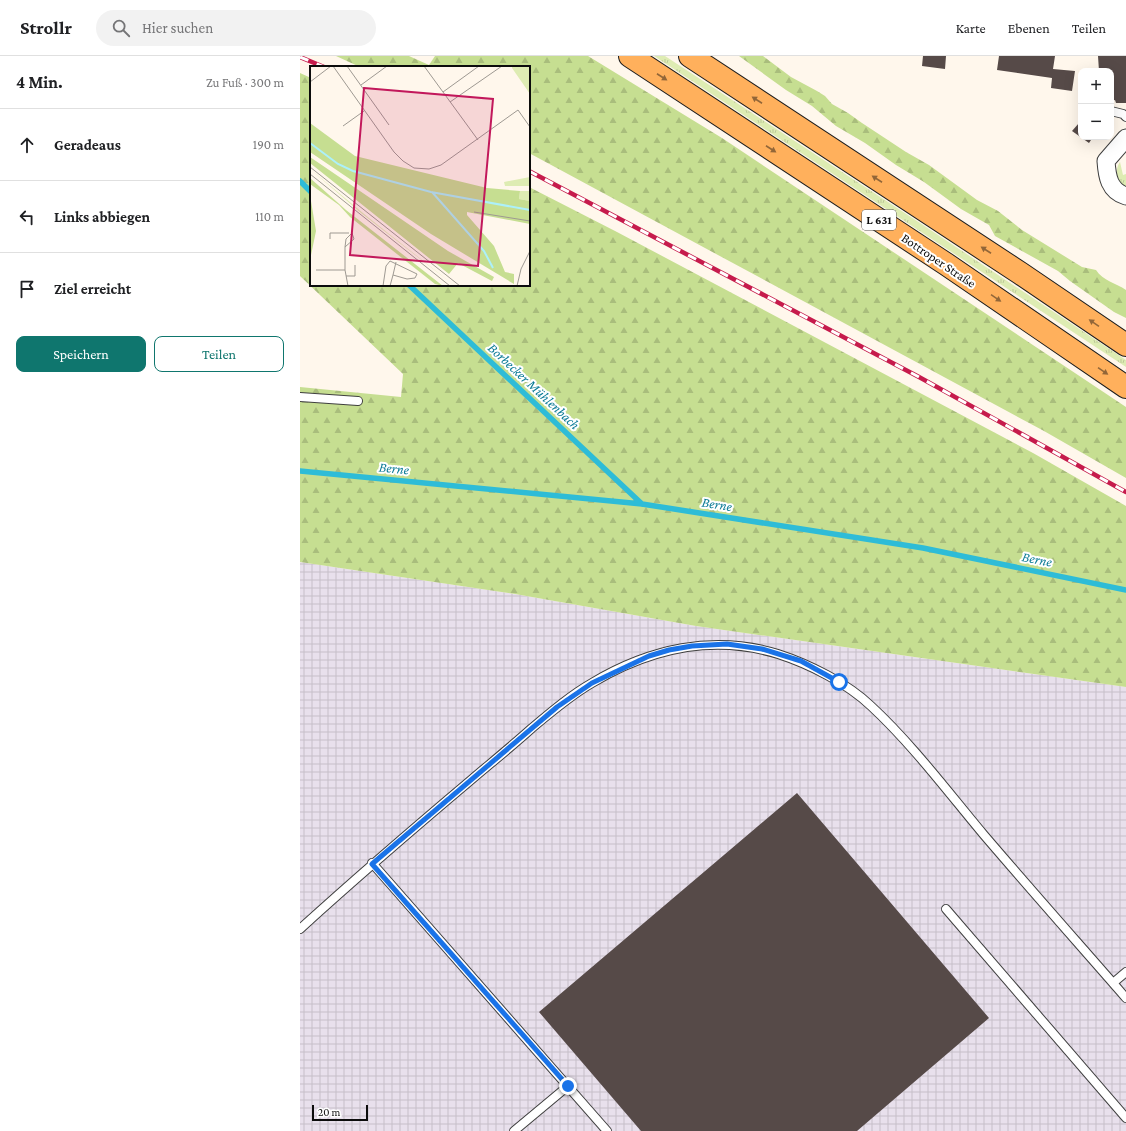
<!DOCTYPE html>
<html lang="de">
<head>
<meta charset="utf-8">
<style>
  body { margin:0; font-family:"Crimson Pro",serif; background:#f2f2f2; color:#202124 }
  .controls { position:absolute; right:12px; top:12px; display:grid; overflow:hidden; border-radius:8px; box-shadow:0 4px 16px #0002 }
  .controls button { width:36px; height:36px; display:grid; place-items:center; padding:0; border:0; border-bottom:1px solid #e0e0e0; background:#fff; color:#202124; font:20px sans-serif }
  .scale { position:absolute; left:12px; bottom:10px; width:56px; box-sizing:border-box; padding-left:4px; border:2px solid #0c0c0c; border-top:0; font-size:11px; line-height:14px; white-space:nowrap; color:#0c0c0c; -webkit-text-stroke:3px #fff; paint-order:stroke }
  .stop { position:absolute; width:12px; height:12px; margin:-9px; border:3px solid #1a73e8; border-radius:50%; background:#fff }
  .stop.end { background:#1a73e8; border-color:#fff; box-shadow:0 1px 4px #0008 }
  .list { margin:0; padding:0; list-style:none }
  h2 { display:flex; justify-content:space-between; align-items:center; height:52px; margin:0; padding:0 16px; font-size:17px }
  h2 small { font-size:13px; font-weight:400; color:#757577 }
  .list li { display:grid; grid-template-columns:26px 1fr auto; gap:12px; align-items:center; box-sizing:border-box; height:72px; padding:0 16px; border-top:1px solid #e0e0e0 }
  .list b { display:block; font-size:15px; white-space:nowrap }
  .list em { font-size:13px; font-style:normal; color:#757577 }
  .actions { display:flex; gap:8px; padding:12px 16px }
  .actions a { flex:1; padding:9px 0; border:1px solid #0f766e; border-radius:8px; text-align:center; font-size:14px; color:#0f766e }
  .actions .main { background:#0f766e; color:#fff }
  .icon { flex:none; width:22px; height:22px; fill:none; stroke:currentColor; stroke-width:2; stroke-linecap:round; stroke-linejoin:round }
  .map { position:relative; flex:none; width:826px; height:1075px; overflow:hidden }
  header { display:flex; align-items:center; gap:24px; box-sizing:border-box; height:56px; padding:0 20px; background:#fff; border-bottom:1px solid #e0e0e0 }
  header strong { font-size:19px }
  nav { display:flex; gap:22px; margin-inline-start:auto; font-size:14px }
  .search { width:280px; height:36px; background:#f2f2f2; display:flex; align-items:center; gap:10px; box-sizing:border-box; padding:0 14px; border-radius:22px; color:#757577; font-size:15px }
  main { display:flex }
  aside { flex:1; background:#fff }
  .map>svg:first-child { display:block }
  .industrial { fill:url(#industrial-grid) }
  .grass { fill:url(#grass-tufts) }
  .forest { fill:url(#forest-firs) }
  .lines { fill:none; stroke-linecap:round; stroke-linejoin:round }
  .stream { stroke:#2ebcd7; stroke-width:5.5 }
  .building { fill:#564a48 }
  .service-casing { stroke:#3f3f3f; stroke-width:10 }
  .minor-casing { stroke:#3f3f3f; stroke-width:19 }
  .primary-casing { stroke:#1d1d1d; stroke-width:24 }
  .service { stroke:#fff; stroke-width:8 }
  .minor { stroke:#fff; stroke-width:17 }
  .primary { stroke:#ffb05c; stroke-width:22 }
  .rail-casing { stroke:#c61b4c; stroke-width:4.5 }
  .rail { stroke:#fff; stroke-width:3; stroke-dasharray:9; stroke-linecap:butt }
  .oneway { fill:#926638 }
  .route { stroke:#1a73e8; stroke-width:5 }
  .labels { text-anchor:middle; stroke-width:4; stroke-linejoin:round; paint-order:stroke }
  .shield { fill:#fff; stroke:#555; stroke-width:1 }
  .shield-label { font-size:12px; font-weight:bold; fill:#0c0c0c }
  .street-label { font-size:13px; fill:#0c0c0c; stroke:#fff }
  .water-label { font-size:14px; font-style:italic; fill:#0d7c97; stroke:#fff }
  .inset-river { fill:none; stroke:#acf0fa; stroke-width:2 }
  .inset-road { fill:none; stroke:#9e9992; stroke-width:1 }
  .view { fill:#c2185b; fill-opacity:0.15; stroke:#c2185b; stroke-width:2 }
  .inset-edge { fill:none; stroke:#0c0c0c; stroke-width:2 }
</style>
</head>
<body>
<header>
<strong>Strollr</strong>
<div class="search"><svg class="icon" aria-label="search" viewBox="0 0 24 24"><circle cx="10" cy="10" r="6"/><path d="M15 15l6 6"/></svg>Hier suchen</div>
<nav><a>Karte</a><a>Ebenen</a><a>Teilen</a></nav>
</header>
<main>
<aside>
<h2>4 Min.<small>Zu Fuß · 300 m</small></h2>
<ul class="list">
<li><svg class="icon" aria-label="ahead" viewBox="0 0 24 24"><path d="M12 20V5M6 11l6-6 6 6"/></svg><div><b>Geradeaus</b></div><em>190 m</em></li>
<li><svg class="icon" aria-label="left" viewBox="0 0 24 24"><path d="M17 20v-9H6M10 6l-5 5 5 5"/></svg><div><b>Links abbiegen</b></div><em>110 m</em></li>
<li><svg class="icon" aria-label="arrive" viewBox="0 0 24 24"><path d="M6 21V4h12l-3 4 3 4H6"/></svg><div><b>Ziel erreicht</b></div></li>
</ul>
<div class="actions"><a class="main">Speichern</a><a>Teilen</a></div>
</aside>
<div class="map">
<svg width="826" height="1075" viewBox="0 0 826 1075">
  <defs>
    <pattern id="industrial-grid" width="8" height="8" patternUnits="userSpaceOnUse"><rect width="8" height="8" fill="#e8e0ec"/><path d="M0 4h8M4 0v8" fill="none" stroke="#c6bfc9"/></pattern>
    <pattern id="grass-tufts" width="24" height="20" patternUnits="userSpaceOnUse"><rect width="24" height="20" fill="#deecb3"/><path d="M3 7l-1-3M5 7V3M7 7l1-3M15 17l-1-3M17 17v-4M19 17l1-3" fill="none" stroke="#bdc999"/></pattern>
    <pattern id="forest-firs" width="22" height="20" patternUnits="userSpaceOnUse"><rect width="22" height="20" fill="#c6de91"/><path d="M5 1l3.5 6h-7zM16 11l3.5 6h-7z" fill="#a9bd7c"/></pattern>
  </defs>
  <rect width="100%" height="100%" fill="#fff7ec"/>
  <path class="industrial" d="M 0,506 L 215,538 L 396,570 L 826,631 L 826,1075 L 0,1075 Z"/>
  <path class="grass" d="M 354,0 L 365,0 L 617,165 L 826,304 L 826,311 Z
    M 820,106 L 823,119 L 826,118 L 826,132 C 816,126 814,115 820,106 Z"/>
  <path class="forest" d="M 36,0 L 109,0 L 129,9 L 135,0 L 288,0 L 422,82 L 826,351 L 826,422 L 744,375 L 229,97 L 229,11 L 60,11 Z
    M 439,0 L 463,0 L 491,21 L 517,35 L 525,40 L 532,48 L 548,57 L 562,67 L 606,96 L 629,109 L 677,144 L 698,155 L 722,174 L 782,211 L 796,214 C 803,225 816,227 826,234 L 826,262 L 814,256 L 770,225 L 758,215 L 695,180 L 689,169 L 661,153 L 624,126 L 596,109 L 565,87 L 536,70 L 512,50 L 486,34 Z
    M 0,17 L 11,22 L 11,229 L 229,229 L 229,131 L 317,176 L 733,397 L 826,450 L 826,631 L 396,570 L 215,538 L 0,506 L 0,331 L 101,341 L 103,318 L 0,220 Z"/>
  <g class="lines">
    <path class="stream" d="M 0,125 L 11,136
      M 109,229 L 342,448
      M 0,415 L 342,448 L 623,492 L 826,534"/>
  </g>
  <path class="building" d="M 623,0 L 646,0 L 645,13 L 622,10 Z
    M 699,0 L 755,0 L 753,13 L 775,15 L 772,35 L 751,32 L 752,22 L 697,14 Z
    M 798,0 L 826,0 L 826,47 L 816,47 L 815,44 L 811,45 L 811,15 L 799,15 Z
    M 779,67 L 781,68 L 781,81 L 793,81 L 789,87 L 772,75 Z
    M 497,737 L 689,962 L 557,1075 L 341,1075 L 239,956 Z"/>
  <g class="lines">
    <g class="service-casing">
      <path id="service" d="M 811,55 L 823,58 L 826,61
        M 0,341 L 58,345
        M 72,807 L 307,1075
        M 646,853 L 826,1062
        M 0,873 C 56,822 113,773 171,724 C 191,707 212,690 232,672 C 251,656 271,639 292,627 C 349,593 413,578 478,598 C 509,608 547,627 571,650 C 612,688 648,736 684,779 C 731,834 779,888 826,942
        M 813,927 L 826,916
        M 214,1075 L 268,1030"/>
    </g>
    <g class="minor-casing">
      <path id="minor" d="M 826,82 L 806,105 C 807,120 809,135 826,140"/>
    </g>
    <g class="primary-casing">
      <path id="primary" d="M 330,0 L 646,208 L 826,331
        M 390,0 L 720,217 L 826,289"/>
    </g>
    <use href="#service" class="service"/>
    <use href="#minor" class="minor"/>
    <use href="#primary" class="primary"/>
    <g class="rail-casing">
      <path id="rail" d="M 0,1 L 24,11
        M 229,115 L 619,321 L 826,436"/>
    </g>
    <use href="#rail" class="rail"/>
  </g>
  <defs><path id="oneway-solid" d="M-6-.8H1V-3.2L6.5 0L1 3.2V.8H-6Z"/></defs>
  <g class="oneway">
    <use href="#oneway-solid" transform="translate(362 21) rotate(33)"/>
    <use href="#oneway-solid" transform="translate(457 44) rotate(-147)"/>
    <use href="#oneway-solid" transform="translate(471 93) rotate(33)"/>
    <use href="#oneway-solid" transform="translate(577 123) rotate(-147)"/>
    <use href="#oneway-solid" transform="translate(686 194) rotate(-147)"/>
    <use href="#oneway-solid" transform="translate(696 242) rotate(34)"/>
    <use href="#oneway-solid" transform="translate(794 267) rotate(-146)"/>
    <use href="#oneway-solid" transform="translate(803 315) rotate(34)"/>
  </g>
  <g class="lines">
    <path class="route" d="M 268,1030 L 72,808 L 257,651 L 292,627 L 349,600 L 369,594 L 392,590 L 427,588 L 462,593 L 501,605 L 539,626"/>
  </g>
  <g class="labels">
    <rect class="shield" x="562" y="154" width="34" height="20" rx="3"/>
    <g class="shield-label">
      <text x="579" y="168">L 631</text>
    </g>
    <g class="street-label">
      <text transform="translate(639 204) rotate(34)" y="5">Bottroper Straße</text>
    </g>
    <g class="water-label">
      <text transform="translate(234 330) rotate(43)" y="5">Borbecker Mühlenbach</text>
      <text transform="translate(94 412) rotate(6)" y="5">Berne</text>
      <text transform="translate(417 448) rotate(9)" y="5">Berne</text>
      <text transform="translate(737 503) rotate(11)" y="5">Berne</text>
    </g>
  </g>
  <g transform="translate(10 10)">
    <rect width="220" height="220" fill="#fff7ec"/>
    <path d="M 202,0 L 220,0 L 220,28 L 202,2 ZM 0,103 L 59,152 L 145,220 L 51,147 ZM 220,111 L 220,120 L 195,120 L 194,116 ZM 210,125 L 220,125 L 220,135 L 209,133 Z" fill="#deecb3"/>
    <path d="M 0,57 L 45,90 L 177,122 L 210,125 L 209,133 L 220,135 L 220,158 L 157,146 L 157,149 L 184,180 L 195,206 L 204,208 L 204,218 L 121,168 L 0,86 ZM 0,91 L 138,185 L 184,211 L 182,215 L 148,197 L 139,208 L 0,97 ZM 0,112 L 36,144 L 133,220 L 125,218 L 40,151 L 29,139 L 0,118 ZM 0,129 L 6,165 L 0,194 Z" fill="#c6de91"/>
    <path class="inset-river" d="M 0,77 L 28,98 L 43,105 L 121,126 L 220,144M 122,126 L 174,185 L 183,202"/>
    <path class="inset-road" d="M 23,0 L 84,86 L 93,95 L 104,102 L 119,103 L 131,99 L 208,44 L 220,61M 37,0 L 79,59M 114,0 L 168,74M 0,16 L 21,0M 51,19 L 77,0M 133,26 L 169,0M 140,36 L 192,0M 33,60 L 54,45M 0,101 L 150,220M 0,108 L 140,220M 164,146 L 220,155M 20,173 L 20,167 L 39,167M 35,181 L 44,173 L 42,167 L 36,173 L 35,181 L 35,204 L 38,220M 6,204 L 35,204M 83,209 L 86,196M 36,210 L 45,210 L 45,199M 73,220 L 76,200 L 80,195 L 107,208 L 105,212 L 97,213 L 83,209 L 80,220M 207,220 L 211,203 L 220,185"/>
    <path class="view" d="M 54,22 L 183,33 L 168,200 L 40,189 Z"/>
    <rect width="220" height="220" class="inset-edge"/>
  </g>
</svg>
<div class="controls">
<button>+</button>
<button>−</button>
</div>
<div class="scale">20 m</div>
<div class="stop" style="left:539px;top:626px"></div>
<div class="stop end" style="left:268px;top:1030px"></div>
</div>
</main>
</body>
</html>
